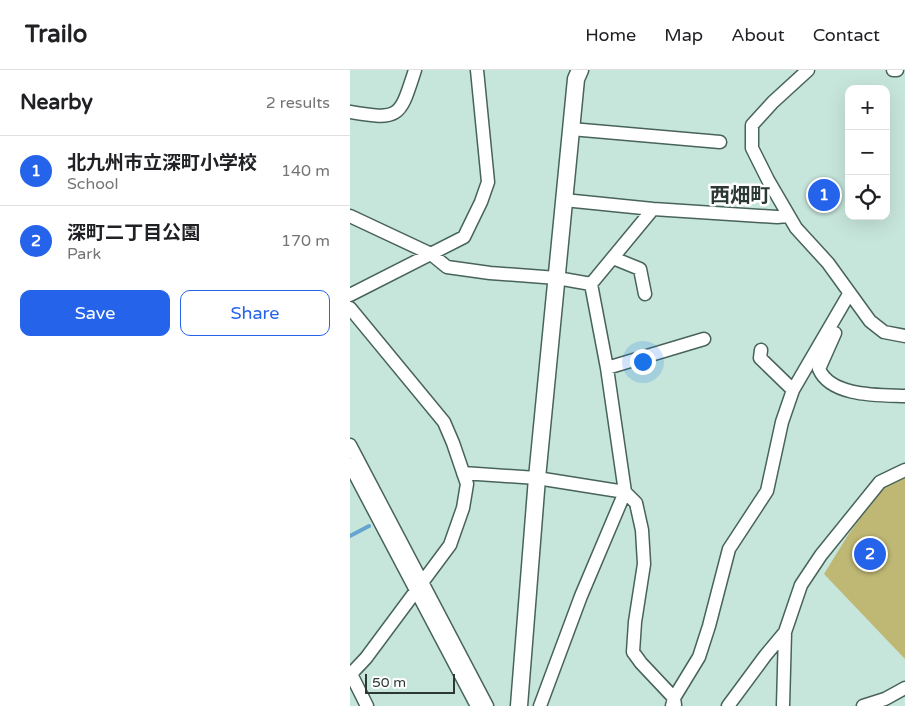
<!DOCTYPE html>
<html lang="en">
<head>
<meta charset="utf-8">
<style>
  body { margin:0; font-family:"Varela Round","Noto Sans JP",sans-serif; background:#f2f2f2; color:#202124 }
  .controls { position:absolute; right:15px; top:15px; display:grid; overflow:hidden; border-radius:10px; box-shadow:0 5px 20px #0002 }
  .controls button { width:45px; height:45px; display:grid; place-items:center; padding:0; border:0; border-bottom:1px solid #e0e0e0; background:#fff; color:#202124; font:25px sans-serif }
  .scale { position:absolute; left:15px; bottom:12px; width:90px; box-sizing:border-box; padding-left:5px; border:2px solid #2c3834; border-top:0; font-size:14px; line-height:18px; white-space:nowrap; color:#2c3834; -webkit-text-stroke:4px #fff; paint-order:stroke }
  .you { position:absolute; left:292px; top:291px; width:18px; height:18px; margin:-12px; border:4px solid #fff; border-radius:50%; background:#1a73e8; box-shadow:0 0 0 8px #1a73e833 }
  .badge { display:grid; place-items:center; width:32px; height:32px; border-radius:50%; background:#2563eb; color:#fff; font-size:16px; font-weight:700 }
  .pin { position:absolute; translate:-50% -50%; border:2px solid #fff; box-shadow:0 1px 5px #0006 }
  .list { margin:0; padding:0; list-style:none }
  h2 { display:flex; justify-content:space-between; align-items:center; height:65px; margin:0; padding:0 20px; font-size:21px }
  h2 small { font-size:16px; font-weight:400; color:#757577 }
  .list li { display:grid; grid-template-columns:32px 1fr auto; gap:15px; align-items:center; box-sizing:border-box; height:70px; padding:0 20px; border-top:1px solid #e0e0e0 }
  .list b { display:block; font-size:19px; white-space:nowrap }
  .list p { margin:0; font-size:16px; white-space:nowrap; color:#757577 }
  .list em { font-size:16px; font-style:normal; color:#757577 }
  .actions { display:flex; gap:10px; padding:15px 20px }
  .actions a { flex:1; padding:11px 0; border:1px solid #2563eb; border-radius:10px; text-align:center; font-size:18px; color:#2563eb }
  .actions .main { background:#2563eb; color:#fff }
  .icon { flex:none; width:28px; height:28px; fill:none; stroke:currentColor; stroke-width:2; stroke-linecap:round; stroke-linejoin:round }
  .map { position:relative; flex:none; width:555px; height:636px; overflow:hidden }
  header { display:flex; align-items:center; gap:30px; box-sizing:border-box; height:70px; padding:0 25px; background:#fff; border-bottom:1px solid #e0e0e0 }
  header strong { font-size:24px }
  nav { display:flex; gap:28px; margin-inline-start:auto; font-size:18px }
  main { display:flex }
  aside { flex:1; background:#fff }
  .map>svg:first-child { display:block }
  .green { fill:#bfb874 }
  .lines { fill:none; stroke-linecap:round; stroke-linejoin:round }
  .stream { stroke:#66a5cf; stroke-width:4 }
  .minor-casing { stroke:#48635a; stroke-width:15 }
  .tertiary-casing { stroke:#48635a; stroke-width:19 }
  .minor { stroke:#fff; stroke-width:12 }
  .tertiary { stroke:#fff; stroke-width:16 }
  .labels { text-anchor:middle; stroke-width:5; stroke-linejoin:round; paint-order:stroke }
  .quarter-label { font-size:20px; font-weight:bold; fill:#2c3834; stroke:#fff }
</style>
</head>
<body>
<header>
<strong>Trailo</strong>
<nav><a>Home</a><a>Map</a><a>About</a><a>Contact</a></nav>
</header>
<main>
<aside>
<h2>Nearby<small>2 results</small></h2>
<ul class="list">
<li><span class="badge">1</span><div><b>北九州市立深町小学校</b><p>School</p></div><em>140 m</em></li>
<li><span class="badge">2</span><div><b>深町二丁目公園</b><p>Park</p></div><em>170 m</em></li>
</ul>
<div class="actions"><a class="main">Save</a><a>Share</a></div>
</aside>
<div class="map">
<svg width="555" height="636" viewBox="0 0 555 636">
  <rect width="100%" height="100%" fill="#c7e6db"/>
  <path class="green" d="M 555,407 L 555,589 L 474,504 L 498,465 L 526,426 L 535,417 Z"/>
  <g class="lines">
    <path class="stream" d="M 0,466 L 19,456"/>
    <g class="minor-casing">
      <path id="minor" d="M 458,0 L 423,32 L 402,55 L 402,78 L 418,110 L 446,158 L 478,193 L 520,251 L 534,262 L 555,266
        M 543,0 L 547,0
        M 0,42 C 51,51 50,46 65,0
        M 221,59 L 370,72
        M 214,130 L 303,139 L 427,147 L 438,146
        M 0,146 L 81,184 L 97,197 L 140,203 L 207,208 L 241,214
        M 263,188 L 290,199 L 295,224
        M 241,214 L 303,139
        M 0,225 L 114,167 L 131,132 L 138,112 L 127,0
        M 0,238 L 94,352 L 103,373 L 117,414 L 113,438 L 100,475 L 16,588 L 0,605
        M 485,263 L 469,299 C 481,327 529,325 555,326
        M 411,280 L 410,288 L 443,320
        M 257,298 L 354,269
        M 0,375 L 137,636
        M 0,395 L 127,636
        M 113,403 L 187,408 L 275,422 L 286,433 L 292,460 L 294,494 L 285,552 L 283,582 L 291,593 L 324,628 L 325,635
        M 0,602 L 17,636
        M 190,636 L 231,526 L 275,422 L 257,298 L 241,214
        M 322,636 L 324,628 L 349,587 L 359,556 L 379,479 L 417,421 L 432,352 L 443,320 L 499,224
        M 378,636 L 415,586 L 435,562
        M 433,636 L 435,562 L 451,515 L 471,485 L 530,412 L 555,400
        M 513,636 L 535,629 L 555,618"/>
    </g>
    <g class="tertiary-casing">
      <path id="tertiary" d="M 169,636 L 187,408 L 226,9 L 230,0"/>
    </g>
    <use href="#minor" class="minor"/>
    <use href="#tertiary" class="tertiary"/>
  </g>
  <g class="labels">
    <g class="quarter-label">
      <text x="390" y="132">西畑町</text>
    </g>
  </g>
</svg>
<div class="controls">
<button>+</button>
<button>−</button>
<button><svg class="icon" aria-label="locate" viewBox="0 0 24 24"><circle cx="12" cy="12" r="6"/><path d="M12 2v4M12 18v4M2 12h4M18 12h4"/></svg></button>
</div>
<div class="scale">50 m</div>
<div class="you"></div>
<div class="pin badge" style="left:474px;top:125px">1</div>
<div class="pin badge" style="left:520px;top:484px">2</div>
</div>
</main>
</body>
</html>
